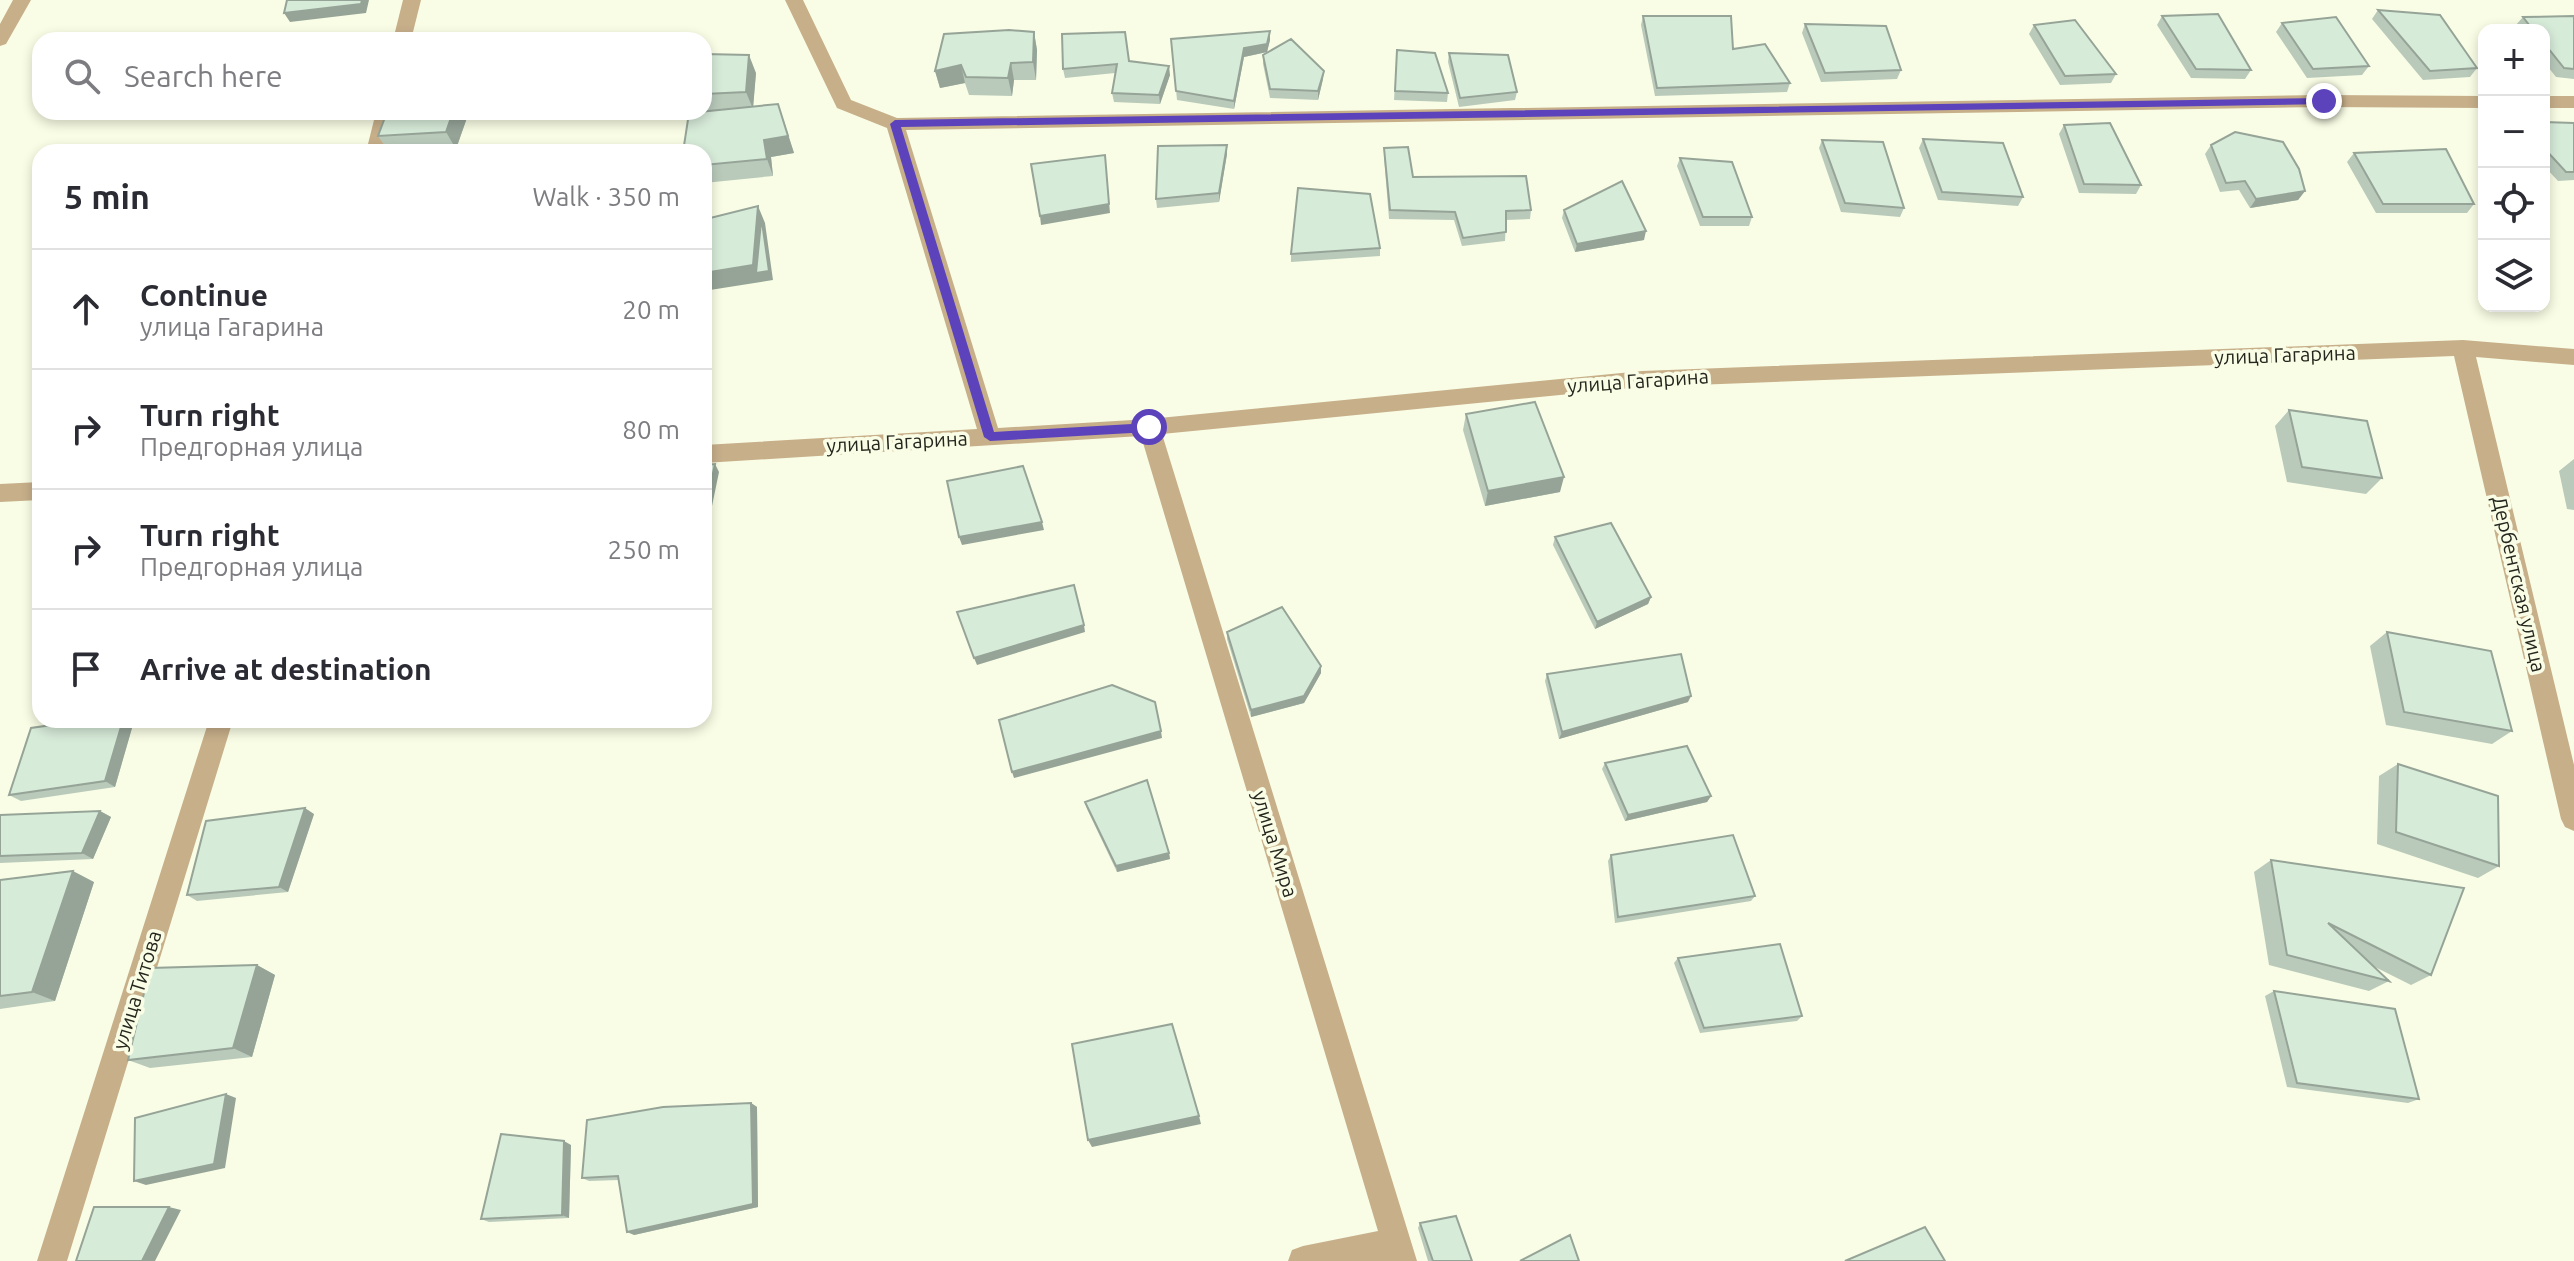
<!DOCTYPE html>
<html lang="en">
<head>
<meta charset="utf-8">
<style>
  body { margin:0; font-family:Ubuntu,sans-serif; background:#f7f7f7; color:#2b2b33 }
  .controls { position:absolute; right:24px; top:24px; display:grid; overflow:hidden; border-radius:16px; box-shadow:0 4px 12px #0003 }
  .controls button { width:72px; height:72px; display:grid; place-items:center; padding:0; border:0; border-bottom:2px solid #e1e1e2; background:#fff; color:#2b2b33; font:40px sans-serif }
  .stop { position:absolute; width:24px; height:24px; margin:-18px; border:6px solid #5d43bb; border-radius:50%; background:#fff }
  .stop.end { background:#5d43bb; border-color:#fff; box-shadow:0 2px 8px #0008 }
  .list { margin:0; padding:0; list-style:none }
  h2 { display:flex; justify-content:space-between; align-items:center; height:104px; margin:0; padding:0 32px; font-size:34px }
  h2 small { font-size:26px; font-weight:400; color:#7c7c81 }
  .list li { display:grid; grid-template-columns:52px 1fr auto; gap:24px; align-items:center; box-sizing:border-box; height:120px; padding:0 32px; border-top:2px solid #e1e1e2 }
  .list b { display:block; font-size:30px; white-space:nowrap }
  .list p { margin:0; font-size:26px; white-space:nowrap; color:#7c7c81 }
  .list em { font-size:26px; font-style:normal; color:#7c7c81 }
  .icon { flex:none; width:44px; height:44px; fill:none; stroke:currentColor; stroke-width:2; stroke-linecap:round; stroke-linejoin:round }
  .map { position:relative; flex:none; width:2574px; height:1261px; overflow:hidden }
  .search { position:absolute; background:#fff; box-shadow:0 4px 12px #0003; left:32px; top:32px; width:680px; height:88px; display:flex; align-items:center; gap:20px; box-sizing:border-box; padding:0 28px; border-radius:24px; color:#7c7c81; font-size:30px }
  .panel { position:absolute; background:#fff; box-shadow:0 4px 12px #0003; left:32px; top:144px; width:680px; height:584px; border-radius:24px }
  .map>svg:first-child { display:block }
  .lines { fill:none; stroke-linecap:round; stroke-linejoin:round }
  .minor { fill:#c7af8a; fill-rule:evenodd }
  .wall { fill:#b9cabb }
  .shaded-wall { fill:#96a498 }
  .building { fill:#d7ebd9; stroke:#96a498; stroke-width:2 }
  .route { fill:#5d43bb }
  .labels { text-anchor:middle; stroke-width:7; stroke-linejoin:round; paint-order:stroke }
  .street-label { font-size:20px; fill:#25261d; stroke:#f9fde5 }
</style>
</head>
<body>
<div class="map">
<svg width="2574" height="1261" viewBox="0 0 2574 1261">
  <rect width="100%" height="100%" fill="#f9fde5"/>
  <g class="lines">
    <path class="minor" d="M 13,0 L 31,0 L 6,44 L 0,46 L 0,24 Z
      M 403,0 L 421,0 L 411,40 L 393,40 Z
      M 785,0 L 803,0 L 851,100 L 897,118 L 2324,95 L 2484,96 L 2484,108 L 2324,107 L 906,130 L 998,428 L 1149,419 L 1642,371 L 2463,340 L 2574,349 L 2574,365 L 2476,357 L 2574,765 L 2574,831 L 2565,827 L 2561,819 L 2454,356 L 1642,387 L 1162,434 L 1417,1261 L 1288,1261 L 1292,1250 L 1303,1246 L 1378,1231 L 1141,436 L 704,463 L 704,445 L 977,429 L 887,128 L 837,108 Z
      M 2544,96 L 2574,96 L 2574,108 L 2544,108 Z
      M 376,112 L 394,112 L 384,152 L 366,152 Z
      M 40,482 L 40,500 L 0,502 L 0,484 Z
      M 209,720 L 233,720 L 67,1261 L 37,1261 Z"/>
  </g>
  <path class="wall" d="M 2378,10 L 2477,68 L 2470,77 L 2423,80 L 2372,19 Z
    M 1643,16 L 1733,49 L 1790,83 L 1787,92 L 1655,96 L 1641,25 Z
    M 2162,16 L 2251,70 L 2245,79 L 2191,78 L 2157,25 Z
    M 2574,16 L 2574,79 L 2556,77 L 2544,62 L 2544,30 L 2519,30 L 2515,26 L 2523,17 Z
    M 2282,23 L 2369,66 L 2362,75 L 2307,78 L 2276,32 Z
    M 1805,24 L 1901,70 L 1897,79 L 1821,82 L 1802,33 Z
    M 2034,25 L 2116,74 L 2111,83 L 2060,85 L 2029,34 Z
    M 1270,31 L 1270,40 L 1267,52 L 1244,57 L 1234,109 L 1177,100 L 1171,39 Z
    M 1034,32 L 1037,50 L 1036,80 L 1014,80 L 1012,96 L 969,95 L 965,83 L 940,88 L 935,71 Z
    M 1397,50 L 1448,93 L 1447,102 L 1394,100 Z
    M 1449,53 L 1517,92 L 1515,100 L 1459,107 L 1448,62 Z
    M 704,54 L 756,73 L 753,106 L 784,121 L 794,153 L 771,157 L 773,176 L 704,183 Z
    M 1263,55 L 1323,79 L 1318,100 L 1270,98 L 1263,64 Z
    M 1129,61 L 1170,75 L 1160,104 L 1114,102 L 1112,93 L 1115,73 L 1065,78 L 1063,69 Z
    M 469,112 L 456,149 L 389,152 L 378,136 Z
    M 2544,122 L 2574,123 L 2574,180 L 2558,181 L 2544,166 Z
    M 2064,125 L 2141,185 L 2136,194 L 2079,193 L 2059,134 Z
    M 1923,139 L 2023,197 L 2018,206 L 1938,200 L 1919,148 Z
    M 1822,140 L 1904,208 L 1900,217 L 1841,212 L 1819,148 Z
    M 2211,145 L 2305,191 L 2298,200 L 2250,208 L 2239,190 L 2220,192 L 2205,154 Z
    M 1384,148 L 1413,177 L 1531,210 L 1530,219 L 1506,220 L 1505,241 L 1462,246 L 1454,220 L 1389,219 L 1384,157 Z
    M 2354,153 L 2474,204 L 2467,213 L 2376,213 L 2347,162 Z
    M 1227,154 L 1219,202 L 1157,208 L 1156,199 Z
    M 1680,158 L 1752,217 L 1749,226 L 1700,226 L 1677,166 Z
    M 1564,210 L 1644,240 L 1575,252 L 1562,218 Z
    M 1380,248 L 1380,256 L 1291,262 L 1291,254 Z
    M 2289,410 L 2382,478 L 2366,494 L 2287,482 L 2275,426 Z
    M 1466,414 L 1560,492 L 1485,506 L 1463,430 Z
    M 2574,459 L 2574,510 L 2567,509 L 2559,471 Z
    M 1555,537 L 1651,597 L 1648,604 L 1595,629 L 1553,545 Z
    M 1227,632 L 1321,666 L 1321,673 L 1304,703 L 1251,717 L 1227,639 Z
    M 2387,632 L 2512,731 L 2492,744 L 2386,725 L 2370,646 Z
    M 1547,674 L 1688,702 L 1559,739 L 1545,681 Z
    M 134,721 L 115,787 L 21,801 L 9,795 Z
    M 1605,763 L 1711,796 L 1707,802 L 1625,821 L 1602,769 Z
    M 2398,764 L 2499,866 L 2478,878 L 2377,844 L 2379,776 Z
    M 1085,802 L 1169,853 L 1170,859 L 1117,872 L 1087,809 Z
    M 100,811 L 111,817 L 93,859 L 0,863 L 0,815 Z
    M 314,814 L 288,892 L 197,901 L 187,895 Z
    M 1611,855 L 1755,896 L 1751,901 L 1615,923 L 1608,861 Z
    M 2271,860 L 2431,975 L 2411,985 L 2373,966 L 2389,981 L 2369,991 L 2269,965 L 2254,872 Z
    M 0,880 L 94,882 L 55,1001 L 0,1009 Z
    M 1678,958 L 1802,1016 L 1797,1021 L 1700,1033 L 1674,963 Z
    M 257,965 L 275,975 L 252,1057 L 150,1068 L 128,1060 Z
    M 2274,991 L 2419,1099 L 2408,1103 L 2287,1087 L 2265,996 Z
    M 751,1103 L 757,1107 L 758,1207 L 634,1235 L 619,1180 L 589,1181 L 582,1178 Z
    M 571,1145 L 569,1218 L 489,1222 L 481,1219 Z
    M 1420,1223 L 1472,1261 L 1428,1261 L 1418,1228 Z"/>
  <path class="shaded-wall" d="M 362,0 L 369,0 L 366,13 L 290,22 L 284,13 Z
    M 1270,31 L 1270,40 L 1267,52 L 1244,57 L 1234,109 L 1234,101 L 1244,48 Z
    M 1034,32 L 1037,50 L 1036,80 L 1033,62 Z
    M 749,55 L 756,73 L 753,109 L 746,92 Z
    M 1011,63 L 1014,80 L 1012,96 L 1008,78 Z
    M 961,65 L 965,83 L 940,88 L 935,71 Z
    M 1169,66 L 1170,75 L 1160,104 L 1159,95 Z
    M 1324,71 L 1323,79 L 1318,100 L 1318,91 Z
    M 778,104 L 794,153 L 771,157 L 773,176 L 767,159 L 764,140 Z
    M 453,112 L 469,112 L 456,149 L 446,132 Z
    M 1227,145 L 1227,154 L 1219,202 L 1219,193 Z
    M 1105,155 L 1110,213 L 1041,225 L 1040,216 Z
    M 2305,191 L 2298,200 L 2250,208 L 2256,199 Z
    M 758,206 L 765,223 L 773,280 L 710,290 L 704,278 L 704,273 Z
    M 1646,231 L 1644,240 L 1575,252 L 1577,244 Z
    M 715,464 L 719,472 L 704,545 L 704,515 Z
    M 1564,477 L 1560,492 L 1485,506 L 1488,491 Z
    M 1042,522 L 1044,530 L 962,545 L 959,537 Z
    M 1651,597 L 1648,604 L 1595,629 L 1597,622 Z
    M 1084,625 L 1085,632 L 977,665 L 974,658 Z
    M 1321,666 L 1321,673 L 1304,703 L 1251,717 L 1251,710 Z
    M 1691,696 L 1688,702 L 1559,739 L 1562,732 Z
    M 123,720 L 132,720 L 134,721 L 115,787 L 105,781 Z
    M 1161,731 L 1162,738 L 1014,778 L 1012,772 Z
    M 1711,796 L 1707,802 L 1625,821 L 1628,815 Z
    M 305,808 L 314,814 L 288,892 L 279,887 Z
    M 100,811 L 111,817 L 93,859 L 82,853 Z
    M 1169,853 L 1170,859 L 1117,872 L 1116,866 Z
    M 73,871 L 94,882 L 55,1001 L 32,992 Z
    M 257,965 L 275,975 L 252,1057 L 233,1048 Z
    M 226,1094 L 236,1098 L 225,1168 L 146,1185 L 134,1181 Z
    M 751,1103 L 757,1107 L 758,1207 L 634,1235 L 627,1232 Z
    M 1199,1116 L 1201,1124 L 1092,1147 L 1088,1140 Z
    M 564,1141 L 571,1145 L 569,1218 L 562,1215 Z
    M 169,1207 L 181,1210 L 155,1261 L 142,1261 Z"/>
  <path class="building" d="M 287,0 L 362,0 L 361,4 L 284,13 Z
    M 2378,10 L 2440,15 L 2477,68 L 2430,71 Z
    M 2218,14 L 2251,70 L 2196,69 L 2162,16 Z
    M 1643,16 L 1731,16 L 1733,49 L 1765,44 L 1790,83 L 1657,88 Z
    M 2574,16 L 2574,69 L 2564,68 L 2544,43 L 2544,30 L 2533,30 L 2523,17 Z
    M 2336,17 L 2369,66 L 2313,69 L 2282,23 Z
    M 2075,20 L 2116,74 L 2065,76 L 2034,25 Z
    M 1805,24 L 1886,26 L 1901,70 L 1825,73 Z
    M 1009,30 L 1034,32 L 1033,62 L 1011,63 L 1008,78 L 966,77 L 961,65 L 935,71 L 944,34 Z
    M 1270,31 L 1267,44 L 1244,48 L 1234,101 L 1176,91 L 1171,39 Z
    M 1125,32 L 1129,61 L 1169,66 L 1159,95 L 1112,93 L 1117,64 L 1063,69 L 1062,34 Z
    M 1291,39 L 1324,71 L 1318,91 L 1270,89 L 1263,55 Z
    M 1397,50 L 1435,53 L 1448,93 L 1395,91 Z
    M 1449,53 L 1508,55 L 1517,92 L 1460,98 Z
    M 704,54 L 749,55 L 746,92 L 704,94 Z
    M 778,104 L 788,136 L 764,140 L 767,159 L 704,165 L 704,152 L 683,152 L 689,113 Z
    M 387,112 L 453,112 L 446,132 L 378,136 Z
    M 2544,122 L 2574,123 L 2574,172 L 2566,172 L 2544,148 Z
    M 2110,123 L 2141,185 L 2084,184 L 2064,125 Z
    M 2235,132 L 2283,142 L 2299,169 L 2305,191 L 2256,199 L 2245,181 L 2226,183 L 2211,145 Z
    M 1923,139 L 2003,143 L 2023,197 L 1942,192 Z
    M 1822,140 L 1883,142 L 1904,208 L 1845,203 Z
    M 1227,145 L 1219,193 L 1156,199 L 1158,146 Z
    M 1408,147 L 1413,177 L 1526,176 L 1531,210 L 1506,211 L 1506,232 L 1463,238 L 1455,212 L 1390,210 L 1384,148 Z
    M 2446,149 L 2474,204 L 2383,204 L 2354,153 Z
    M 1105,155 L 1109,204 L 1040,216 L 1031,164 Z
    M 1680,158 L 1732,162 L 1752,217 L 1703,217 Z
    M 1622,181 L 1646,231 L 1577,244 L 1564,210 Z
    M 1298,188 L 1370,194 L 1380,248 L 1291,254 Z
    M 758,206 L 753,265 L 704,273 L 704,245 L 706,219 Z
    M 761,222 L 762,222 L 769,271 L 756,273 Z
    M 1535,402 L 1564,477 L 1488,491 L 1466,414 Z
    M 2289,410 L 2367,421 L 2382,478 L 2302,467 Z
    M 715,464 L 704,515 L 704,465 Z
    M 1023,466 L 1042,522 L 959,537 L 947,481 Z
    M 1611,523 L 1651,597 L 1597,622 L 1555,537 Z
    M 1074,585 L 1084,625 L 974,658 L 957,612 Z
    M 1282,607 L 1321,666 L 1304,696 L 1251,710 L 1227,632 Z
    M 2387,632 L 2491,651 L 2512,731 L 2404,712 Z
    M 1681,654 L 1691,696 L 1562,732 L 1547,674 Z
    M 1112,685 L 1155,702 L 1161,731 L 1012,772 L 999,720 Z
    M 87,720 L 123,720 L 105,781 L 9,795 L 31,728 Z
    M 1687,746 L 1711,796 L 1628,815 L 1605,763 Z
    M 2398,764 L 2498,796 L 2499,866 L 2396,832 Z
    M 1147,780 L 1169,853 L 1116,866 L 1085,802 Z
    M 305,808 L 279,887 L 187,895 L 206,821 Z
    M 100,811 L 82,853 L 0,856 L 0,815 Z
    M 1733,835 L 1755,896 L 1618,917 L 1611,855 Z
    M 2271,860 L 2464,888 L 2431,975 L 2328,923 L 2389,981 L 2287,955 Z
    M 73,871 L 32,992 L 0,996 L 0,880 Z
    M 1780,944 L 1802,1016 L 1704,1028 L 1678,958 Z
    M 257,965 L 233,1048 L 128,1060 L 150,968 Z
    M 2274,991 L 2395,1009 L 2419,1099 L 2297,1083 Z
    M 1172,1024 L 1199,1116 L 1088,1140 L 1072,1044 Z
    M 226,1094 L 214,1164 L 134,1181 L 135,1118 Z
    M 751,1103 L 753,1204 L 627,1232 L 618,1176 L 582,1178 L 587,1120 L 663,1107 Z
    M 501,1134 L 564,1141 L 562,1215 L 481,1219 Z
    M 94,1207 L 169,1207 L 142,1261 L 76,1261 Z
    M 1456,1216 L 1472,1261 L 1433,1261 L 1420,1223 Z
    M 1925,1227 L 1945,1261 L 1845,1261 Z
    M 1570,1235 L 1579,1261 L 1520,1261 Z"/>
  <path class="route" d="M 2324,98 L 2329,101 L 2327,104 L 901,127 L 994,432 L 1149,423 L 1155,427 L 1149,432 L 990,441 L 984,437 L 890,124 L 895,120 Z"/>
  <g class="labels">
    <g class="street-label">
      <text transform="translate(2285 355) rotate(-2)" y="7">улица Гагарина</text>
      <text transform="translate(1638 381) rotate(-4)" y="7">улица Гагарина</text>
      <text transform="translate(897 442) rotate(-3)" y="7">улица Гагарина</text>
      <text transform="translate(2519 584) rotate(77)" y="7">Дербентская улица</text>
      <text transform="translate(1275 844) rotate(73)" y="7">улица Мира</text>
      <text transform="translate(137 990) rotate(-73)" y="7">улица Титова</text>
    </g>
  </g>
</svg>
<div class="controls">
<button>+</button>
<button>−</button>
<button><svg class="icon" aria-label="locate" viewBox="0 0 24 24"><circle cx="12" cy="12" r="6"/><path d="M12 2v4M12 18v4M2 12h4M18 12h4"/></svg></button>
<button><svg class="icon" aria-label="layers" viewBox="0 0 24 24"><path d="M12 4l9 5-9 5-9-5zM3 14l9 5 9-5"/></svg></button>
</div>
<div class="stop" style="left:1149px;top:427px"></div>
<div class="stop end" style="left:2324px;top:101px"></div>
<div class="search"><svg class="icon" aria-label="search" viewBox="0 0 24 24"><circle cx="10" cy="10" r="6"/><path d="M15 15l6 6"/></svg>Search here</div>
<section class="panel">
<h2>5 min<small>Walk · 350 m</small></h2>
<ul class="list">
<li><svg class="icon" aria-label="ahead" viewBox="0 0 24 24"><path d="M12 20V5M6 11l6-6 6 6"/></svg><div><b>Continue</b><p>улица Гагарина</p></div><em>20 m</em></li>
<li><svg class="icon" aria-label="right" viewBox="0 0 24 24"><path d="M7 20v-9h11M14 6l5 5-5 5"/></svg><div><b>Turn right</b><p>Предгорная улица</p></div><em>80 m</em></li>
<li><svg class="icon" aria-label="right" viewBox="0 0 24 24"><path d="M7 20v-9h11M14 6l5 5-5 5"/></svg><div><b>Turn right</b><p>Предгорная улица</p></div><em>250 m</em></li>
<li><svg class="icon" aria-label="arrive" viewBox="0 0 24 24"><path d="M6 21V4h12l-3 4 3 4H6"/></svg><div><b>Arrive at destination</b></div></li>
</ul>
</section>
</div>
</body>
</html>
